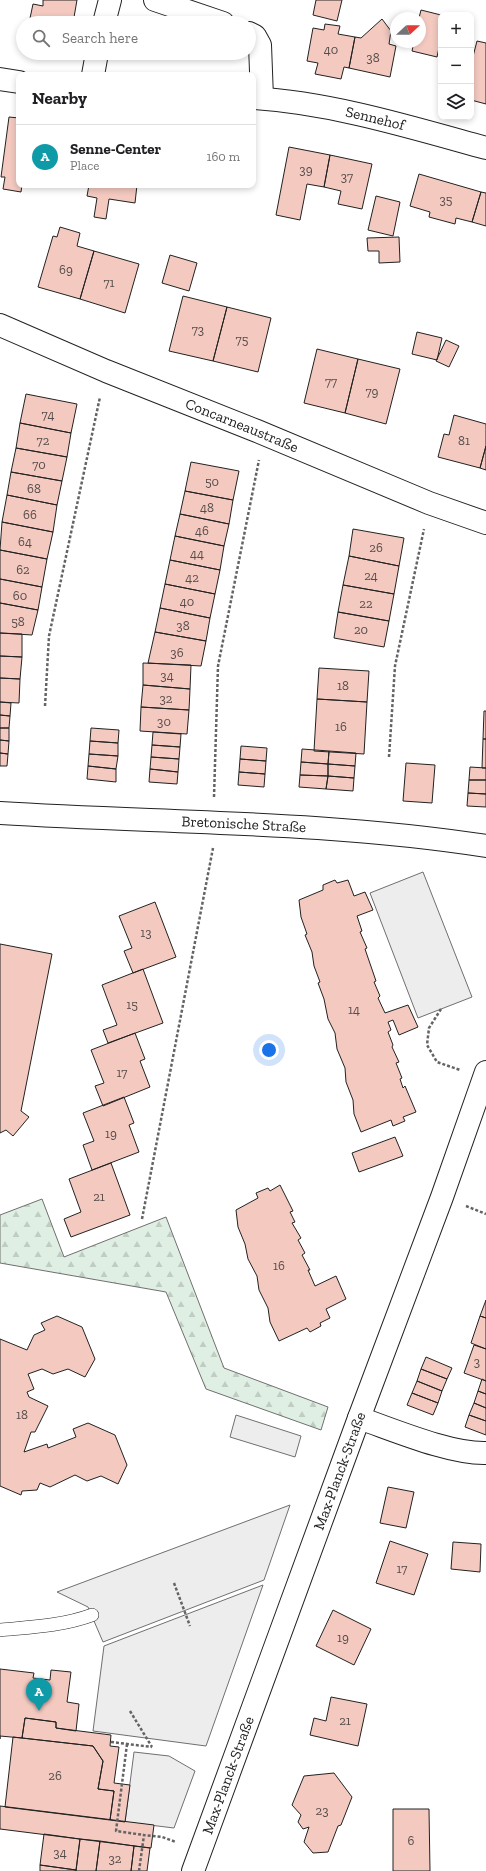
<!DOCTYPE html>
<html lang="en">
<head>
<meta charset="utf-8">
<style>
  body { margin:0; font-family:"Zilla Slab",serif; background:#f2f2f2; color:#202124 }
  .controls { position:absolute; right:12px; top:12px; display:grid; overflow:hidden; border-radius:8px; box-shadow:0 2px 6px #0003 }
  .controls button { width:36px; height:36px; display:grid; place-items:center; padding:0; border:0; border-bottom:1px solid #e0e0e0; background:#fff; color:#202124; font:20px sans-serif }
  .compass { position:absolute; left:390px; top:12px; width:36px; height:36px; border-radius:50%; background:#fff; box-shadow:0 2px 6px #0003; rotate:69deg }
  .you { position:absolute; left:269px; top:1050px; width:14px; height:14px; margin:-10px; border:3px solid #fff; border-radius:50%; background:#1a73e8; box-shadow:0 0 0 6px #1a73e833 }
  .badge { display:grid; place-items:center; width:26px; height:26px; border-radius:50%; background:#db2777; color:#fff; font-size:13px; font-weight:700 }
  .pin { position:absolute; translate:-50% -33px; filter:drop-shadow(0 1px 2px #0008) }
  .pin::after { content:''; position:absolute; top:21px; width:14px; height:12px; background:inherit; clip-path:polygon(0 0,100% 0,50% 100%) }
  .list { margin:0; padding:0; list-style:none }
  h2 { display:flex; justify-content:space-between; align-items:center; height:52px; margin:0; padding:0 16px; font-size:17px }
  h2 small { font-size:13px; font-weight:400; color:#757577 }
  .list li { display:grid; grid-template-columns:26px 1fr auto; gap:12px; align-items:center; box-sizing:border-box; height:64px; padding:0 16px; border-top:1px solid #e0e0e0 }
  .list b { display:block; font-size:15px; white-space:nowrap }
  .list p { margin:0; font-size:13px; white-space:nowrap; color:#757577 }
  .list em { font-size:13px; font-style:normal; color:#757577 }
  .icon { flex:none; width:22px; height:22px; fill:none; stroke:currentColor; stroke-width:2; stroke-linecap:round; stroke-linejoin:round }
  .map { position:relative; flex:none; width:486px; height:1871px; overflow:hidden }
  .search { position:absolute; background:#fff; box-shadow:0 2px 6px #0003; left:16px; top:16px; width:240px; height:44px; display:flex; align-items:center; gap:10px; box-sizing:border-box; padding:0 14px; border-radius:22px; color:#757577; font-size:15px }
  .panel { position:absolute; background:#fff; box-shadow:0 2px 6px #0003; left:16px; top:72px; width:240px; height:116px; border-radius:8px }
  .map>svg:first-child { display:block }
  .forest { fill:url(#forest-firs); stroke:#6f6f6f }
  .parking { fill:#ededed; stroke:#6f6f6f }
  .building { fill:#f3c9c0; stroke:#222 }
  .lines { fill:none; stroke-linecap:round; stroke-linejoin:round }
  .service-casing { stroke:#222; stroke-width:14 }
  .minor-casing { stroke:#222; stroke-width:24 }
  .path { stroke:#646464; stroke-width:2.5; stroke-dasharray:3 2; stroke-linecap:butt }
  .service { stroke:#fff; stroke-width:13 }
  .minor { stroke:#fff; stroke-width:22 }
  .labels { text-anchor:middle; stroke-width:3; stroke-linejoin:round; paint-order:stroke }
  .number-label { font-size:13px; fill:#564c4a }
  .street-label { font-size:15px; fill:#222; stroke:#fff }
</style>
</head>
<body>
<div class="map">
<svg width="486" height="1871" viewBox="0 0 486 1871">
  <defs>
    <pattern id="forest-firs" width="22" height="20" patternUnits="userSpaceOnUse"><rect width="22" height="20" fill="#e0efe3"/><path d="M5 1l3.5 6h-7zM16 11l3.5 6h-7z" fill="#c0cdc2"/></pattern>
  </defs>
  <rect width="100%" height="100%" fill="#fff"/>
  <path class="forest" d="M 42,1199 L 64,1257 L 166,1217 L 224,1368 L 328,1407 L 321,1430 L 206,1389 L 166,1292 L 0,1263 L 0,1215 Z"/>
  <path class="parking" d="M 423,872 L 472,997 L 418,1018 L 370,893 Z
    M 236,1415 L 301,1436 L 295,1457 L 230,1437 Z
    M 290,1505 L 264,1580 L 103,1642 L 88,1607 L 57,1592 Z
    M 263,1585 L 206,1746 L 93,1731 L 104,1646 Z
    M 134,1752 L 169,1756 L 195,1771 L 174,1828 L 125,1822 Z"/>
  <path class="building" d="M 43,0 L 77,0 L 73,23 L 29,23 L 33,4 L 43,6 Z
    M 316,0 L 342,0 L 337,21 L 313,15 Z
    M 421,10 L 441,15 L 441,38 L 437,57 L 412,51 L 414,42 L 420,42 L 419,18 Z
    M 382,19 L 391,31 L 389,44 L 396,46 L 390,77 L 349,68 L 355,37 L 361,38 Z
    M 325,24 L 340,26 L 338,34 L 355,37 L 349,68 L 344,67 L 341,79 L 315,74 L 318,63 L 307,61 L 313,28 L 324,30 Z
    M 477,41 L 486,43 L 486,104 L 471,100 L 471,64 Z
    M 9,117 L 19,118 L 19,185 L 22,185 L 21,192 L 3,189 L 5,177 L 1,177 Z
    M 289,147 L 330,155 L 324,187 L 307,184 L 300,220 L 276,215 Z
    M 330,155 L 372,164 L 362,209 L 338,204 L 341,191 L 324,187 Z
    M 419,174 L 481,192 L 472,222 L 456,218 L 455,224 L 429,217 L 430,212 L 410,206 Z
    M 89,185 L 137,185 L 135,203 L 109,199 L 106,219 L 94,217 L 97,198 L 87,196 Z
    M 481,192 L 486,193 L 486,226 L 472,222 Z
    M 376,196 L 400,202 L 393,236 L 368,230 Z
    M 60,227 L 80,233 L 77,246 L 94,251 L 80,299 L 38,287 L 53,236 L 57,237 Z
    M 399,237 L 400,262 L 379,263 L 379,251 L 368,251 L 367,238 Z
    M 94,251 L 139,264 L 125,313 L 80,299 Z
    M 170,255 L 197,263 L 189,291 L 162,283 Z
    M 183,296 L 227,307 L 213,361 L 169,351 Z
    M 227,307 L 271,318 L 258,372 L 213,361 Z
    M 417,332 L 442,338 L 437,360 L 412,354 Z
    M 446,340 L 459,346 L 449,367 L 436,361 Z
    M 317,349 L 358,359 L 345,413 L 304,403 Z
    M 358,359 L 400,369 L 386,424 L 345,413 Z
    M 26,394 L 77,404 L 71,433 L 20,423 Z
    M 454,415 L 486,424 L 486,446 L 480,468 L 438,457 L 444,434 L 449,435 Z
    M 20,423 L 71,433 L 67,457 L 16,448 Z
    M 486,446 L 486,470 L 480,468 Z
    M 16,448 L 67,457 L 62,481 L 11,472 Z
    M 191,462 L 239,471 L 233,500 L 185,491 Z
    M 11,472 L 62,481 L 57,505 L 7,495 Z
    M 185,491 L 233,500 L 229,524 L 180,514 Z
    M 7,495 L 57,505 L 53,532 L 2,522 Z
    M 180,514 L 229,524 L 224,546 L 175,536 Z
    M 2,522 L 53,532 L 47,559 L 0,550 Z
    M 353,529 L 404,538 L 399,566 L 349,556 Z
    M 175,536 L 224,546 L 220,570 L 170,560 Z
    M 0,550 L 47,559 L 42,587 L 0,579 Z
    M 349,556 L 399,566 L 394,594 L 343,585 Z
    M 170,560 L 220,570 L 215,594 L 165,584 Z
    M 0,579 L 42,587 L 38,610 L 0,603 Z
    M 165,584 L 215,594 L 210,618 L 160,608 Z
    M 343,585 L 394,594 L 389,621 L 338,612 Z
    M 0,603 L 38,610 L 32,635 L 0,633 Z
    M 160,608 L 210,618 L 206,641 L 155,632 Z
    M 338,612 L 389,621 L 384,647 L 334,638 Z
    M 155,632 L 206,641 L 201,666 L 148,663 Z
    M 0,633 L 22,634 L 22,657 L 0,656 Z
    M 0,656 L 22,657 L 20,679 L 0,678 Z
    M 143,663 L 191,665 L 190,689 L 143,685 Z
    M 319,668 L 369,671 L 367,702 L 317,699 Z
    M 0,678 L 20,679 L 19,703 L 0,702 Z
    M 143,685 L 190,689 L 189,710 L 141,707 Z
    M 317,699 L 367,702 L 364,754 L 314,751 Z
    M 0,702 L 11,703 L 10,716 L 0,715 Z
    M 141,707 L 189,710 L 187,734 L 140,731 Z
    M 484,711 L 486,711 L 486,739 L 483,739 Z
    M 0,715 L 10,716 L 9,728 L 0,728 Z
    M 0,728 L 9,728 L 9,741 L 0,740 Z
    M 91,728 L 119,730 L 118,743 L 90,741 Z
    M 153,732 L 181,734 L 180,747 L 152,745 Z
    M 483,739 L 486,739 L 486,768 L 482,768 Z
    M 0,740 L 9,741 L 8,754 L 0,753 Z
    M 90,741 L 118,743 L 118,756 L 89,754 Z
    M 152,745 L 180,747 L 179,759 L 151,757 Z
    M 241,746 L 267,748 L 266,761 L 240,759 Z
    M 302,749 L 329,751 L 328,764 L 301,762 Z
    M 329,751 L 356,753 L 355,766 L 328,764 Z
    M 0,753 L 8,754 L 7,766 L 0,766 Z
    M 89,754 L 118,756 L 116,769 L 88,766 Z
    M 151,757 L 179,759 L 178,772 L 150,769 Z
    M 240,759 L 266,761 L 265,774 L 239,772 Z
    M 301,762 L 328,764 L 328,776 L 300,775 Z
    M 406,763 L 435,765 L 432,803 L 403,801 Z
    M 328,764 L 355,766 L 354,778 L 328,776 Z
    M 88,766 L 116,769 L 116,782 L 87,779 Z
    M 470,767 L 486,768 L 486,780 L 469,780 Z
    M 150,769 L 178,772 L 177,784 L 149,782 Z
    M 239,772 L 265,774 L 264,787 L 238,785 Z
    M 300,775 L 328,776 L 326,789 L 299,787 Z
    M 328,776 L 354,778 L 353,791 L 326,789 Z
    M 469,780 L 486,780 L 486,794 L 468,793 Z
    M 468,793 L 486,794 L 486,807 L 467,806 Z
    M 335,880 L 337,883 L 348,880 L 354,896 L 365,892 L 373,910 L 357,916 L 362,931 L 360,932 L 367,948 L 365,949 L 376,981 L 374,982 L 380,996 L 378,998 L 385,1013 L 408,1005 L 418,1027 L 399,1035 L 393,1020 L 388,1022 L 391,1030 L 388,1032 L 393,1045 L 392,1047 L 399,1062 L 396,1063 L 402,1078 L 400,1079 L 403,1088 L 405,1086 L 416,1112 L 403,1117 L 405,1121 L 393,1126 L 391,1120 L 361,1132 L 354,1114 L 353,1100 L 346,1082 L 345,1068 L 337,1049 L 335,1033 L 328,1019 L 324,999 L 318,983 L 320,982 L 314,966 L 312,952 L 305,935 L 307,934 L 301,917 L 299,900 L 323,890 L 323,885 Z
    M 155,902 L 176,957 L 133,973 L 124,951 L 132,948 L 119,916 Z
    M 0,944 L 52,954 L 21,1111 L 29,1117 L 13,1136 L 6,1130 L 0,1133 Z
    M 143,969 L 163,1023 L 108,1043 L 103,1030 L 117,1025 L 102,985 Z
    M 135,1033 L 145,1059 L 140,1061 L 150,1087 L 103,1106 L 95,1086 L 104,1083 L 91,1050 Z
    M 124,1097 L 134,1123 L 129,1125 L 139,1152 L 92,1170 L 83,1145 L 94,1141 L 83,1113 Z
    M 395,1137 L 403,1156 L 359,1172 L 352,1153 Z
    M 111,1163 L 130,1215 L 71,1237 L 64,1219 L 81,1212 L 69,1179 Z
    M 280,1185 L 293,1211 L 290,1212 L 295,1222 L 292,1223 L 301,1238 L 298,1240 L 305,1253 L 302,1255 L 310,1270 L 308,1270 L 315,1286 L 336,1276 L 346,1299 L 326,1309 L 330,1318 L 320,1323 L 321,1326 L 310,1332 L 307,1328 L 279,1341 L 270,1322 L 268,1308 L 259,1290 L 257,1276 L 248,1259 L 245,1244 L 238,1227 L 236,1210 L 258,1198 L 256,1193 L 268,1188 L 270,1191 Z
    M 486,1300 L 486,1318 L 480,1316 Z
    M 57,1316 L 82,1327 L 95,1359 L 85,1377 L 68,1369 L 53,1374 L 42,1369 L 28,1374 L 34,1389 L 27,1392 L 29,1397 L 48,1406 L 35,1432 L 31,1432 L 24,1452 L 47,1444 L 48,1448 L 76,1437 L 73,1429 L 88,1423 L 115,1435 L 127,1465 L 118,1484 L 101,1476 L 87,1481 L 75,1475 L 50,1487 L 40,1483 L 37,1490 L 22,1491 L 21,1495 L 0,1486 L 0,1339 L 27,1350 L 34,1335 L 45,1330 L 41,1323 Z
    M 480,1316 L 486,1318 L 486,1349 L 471,1343 Z
    M 474,1345 L 486,1349 L 486,1381 L 464,1373 Z
    M 426,1357 L 452,1368 L 447,1379 L 421,1369 Z
    M 421,1369 L 447,1379 L 442,1391 L 417,1381 Z
    M 482,1379 L 486,1381 L 486,1394 L 478,1391 Z
    M 417,1381 L 442,1391 L 438,1403 L 412,1393 Z
    M 478,1391 L 486,1394 L 486,1408 L 474,1403 Z
    M 412,1393 L 438,1403 L 433,1415 L 407,1405 Z
    M 474,1403 L 486,1408 L 486,1421 L 469,1415 Z
    M 469,1415 L 486,1421 L 486,1435 L 465,1427 Z
    M 388,1487 L 414,1492 L 406,1528 L 380,1523 Z
    M 390,1541 L 428,1554 L 414,1595 L 376,1583 Z
    M 453,1542 L 481,1544 L 480,1572 L 451,1569 Z
    M 333,1610 L 371,1629 L 354,1665 L 316,1646 Z
    M 0,1669 L 34,1673 L 33,1678 L 50,1680 L 51,1670 L 71,1672 L 67,1702 L 79,1704 L 76,1731 L 56,1728 L 56,1722 L 25,1718 L 22,1738 L 0,1736 L 0,1739 Z
    M 331,1697 L 367,1704 L 358,1746 L 310,1735 L 314,1718 L 326,1721 Z
    M 25,1718 L 56,1722 L 56,1728 L 111,1735 L 110,1746 L 119,1747 L 114,1783 L 130,1785 L 125,1822 L 110,1820 L 114,1791 L 98,1789 L 103,1761 L 93,1746 L 22,1738 Z
    M 13,1737 L 93,1746 L 103,1761 L 98,1789 L 114,1791 L 110,1820 L 5,1807 Z
    M 334,1773 L 352,1797 L 341,1825 L 338,1826 L 328,1852 L 313,1853 L 304,1842 L 309,1827 L 303,1829 L 298,1822 L 301,1815 L 292,1805 L 304,1776 Z
    M 0,1806 L 154,1825 L 151,1848 L 0,1829 Z
    M 393,1809 L 429,1809 L 430,1871 L 393,1871 Z
    M 44,1834 L 80,1839 L 76,1870 L 40,1865 Z
    M 80,1839 L 100,1841 L 96,1871 L 76,1871 Z
    M 100,1841 L 134,1846 L 131,1871 L 96,1871 Z
    M 134,1846 L 150,1848 L 147,1871 L 131,1871 Z
    M 40,1865 L 76,1870 L 76,1871 L 40,1871 Z"/>
  <g class="lines">
    <g class="service-casing">
      <path id="service" d="M 0,1630 C 31,1627 62,1626 92,1615"/>
    </g>
    <g class="minor-casing">
      <g id="minor">
        <path d="M 155,0 L 223,23"/>
        <path d="M 104,23 L 110,0"/>
        <path d="M 249,33 L 255,36 L 260,45 L 262,98"/>
        <path d="M 93,75 L 97,53"/>
        <path d="M 0,79 L 19,82"/>
        <path id="s1" d="M 253,98 C 332,103 410,127 486,148"/>
        <path id="s2" d="M 0,325 L 106,371 L 257,431 L 429,503 L 486,523"/>
        <path id="s3" d="M 0,813 C 162,823 325,821 486,846"/>
        <path d="M 359,1418 C 394,1430 450,1454 486,1453"/>
        <path id="s4" d="M 193,1871 L 359,1418 L 442,1197 L 486,1072"/>
      </g>
    </g>
    <path class="path" d="M 45,706 L 49,636 L 100,397
      M 389,757 L 395,666 L 424,529
      M 214,797 L 218,666 L 259,460
      M 441,1009 L 429,1028 L 427,1045 L 437,1062 L 460,1070
      M 466,1206 L 486,1214
      M 142,1219 L 213,848
      M 174,1583 L 190,1626
      M 130,1711 L 152,1747
      M 111,1742 L 152,1747
      M 127,1744 L 116,1831 L 144,1835
      M 139,1871 L 144,1835 L 162,1837 L 176,1842"/>
    <use href="#service" class="service"/>
    <use href="#minor" class="minor"/>
  </g>
  <g class="labels">
    <g class="number-label">
      <text x="331" y="54">40</text>
      <text x="373" y="62">38</text>
      <text x="306" y="174">39</text>
      <text x="347" y="181">37</text>
      <text x="446" y="204">35</text>
      <text x="66" y="274">69</text>
      <text x="109" y="287">71</text>
      <text x="198" y="334">73</text>
      <text x="242" y="344">75</text>
      <text x="331" y="386">77</text>
      <text x="372" y="396">79</text>
      <text x="48" y="419">74</text>
      <text x="43" y="445">72</text>
      <text x="464" y="445">81</text>
      <text x="39" y="469">70</text>
      <text x="212" y="486">50</text>
      <text x="34" y="493">68</text>
      <text x="207" y="512">48</text>
      <text x="30" y="519">66</text>
      <text x="202" y="535">46</text>
      <text x="25" y="546">64</text>
      <text x="376" y="552">26</text>
      <text x="197" y="558">44</text>
      <text x="23" y="574">62</text>
      <text x="371" y="580">24</text>
      <text x="192" y="582">42</text>
      <text x="20" y="600">60</text>
      <text x="187" y="606">40</text>
      <text x="366" y="608">22</text>
      <text x="18" y="626">58</text>
      <text x="183" y="630">38</text>
      <text x="361" y="634">20</text>
      <text x="177" y="657">36</text>
      <text x="167" y="680">34</text>
      <text x="343" y="690">18</text>
      <text x="166" y="703">32</text>
      <text x="164" y="726">30</text>
      <text x="341" y="731">16</text>
      <text x="146" y="937">13</text>
      <text x="132" y="1009">15</text>
      <text x="354" y="1014">14</text>
      <text x="122" y="1077">17</text>
      <text x="111" y="1138">19</text>
      <text x="99" y="1201">21</text>
      <text x="279" y="1270">16</text>
      <text x="477" y="1366">3</text>
      <text x="22" y="1419">18</text>
      <text x="402" y="1573">17</text>
      <text x="343" y="1642">19</text>
      <text x="345" y="1725">21</text>
      <text x="55" y="1780">26</text>
      <text x="322" y="1815">23</text>
      <text x="411" y="1845">6</text>
      <text x="60" y="1857">34</text>
      <text x="115" y="1863">32</text>
    </g>
    <g class="street-label">
      <text dy="5" stroke="none"><textPath href="#s1" startOffset="124">Sennehof</textPath></text>
      <text dy="5" stroke="none"><textPath href="#s2" startOffset="262">Concarneaustraße</textPath></text>
      <text dy="5" stroke="none"><textPath href="#s3" startOffset="244">Bretonische Straße</textPath></text>
      <text dy="5" stroke="none"><textPath href="#s4" startOffset="426">Max-Planck-Straße</textPath></text>
      <text dy="5" stroke="none"><textPath href="#s4" startOffset="102">Max-Planck-Straße</textPath></text>
    </g>
  </g>
</svg>
<div class="controls">
<button>+</button>
<button>−</button>
<button><svg class="icon" aria-label="layers" viewBox="0 0 24 24"><path d="M12 4l9 5-9 5-9-5zM3 14l9 5 9-5"/></svg></button>
</div>
<svg class="compass" viewBox="-18 -18 36 36"><path d="M0-13l5 13h-10z" fill="#e53935"/><path d="M0 13l5-13h-10z" fill="#757577"/></svg>
<div class="you"></div>
<div class="pin badge" style="left:39px;top:1711px;background:#0f9aa8">A</div>
<div class="search"><svg class="icon" aria-label="search" viewBox="0 0 24 24"><circle cx="10" cy="10" r="6"/><path d="M15 15l6 6"/></svg>Search here</div>
<section class="panel">
<h2>Nearby<small></small></h2>
<ul class="list">
<li><span class="badge" style="background:#0f9aa8">A</span><div><b>Senne-Center</b><p>Place</p></div><em>160 m</em></li>
</ul>
</section>
</div>
</body>
</html>
